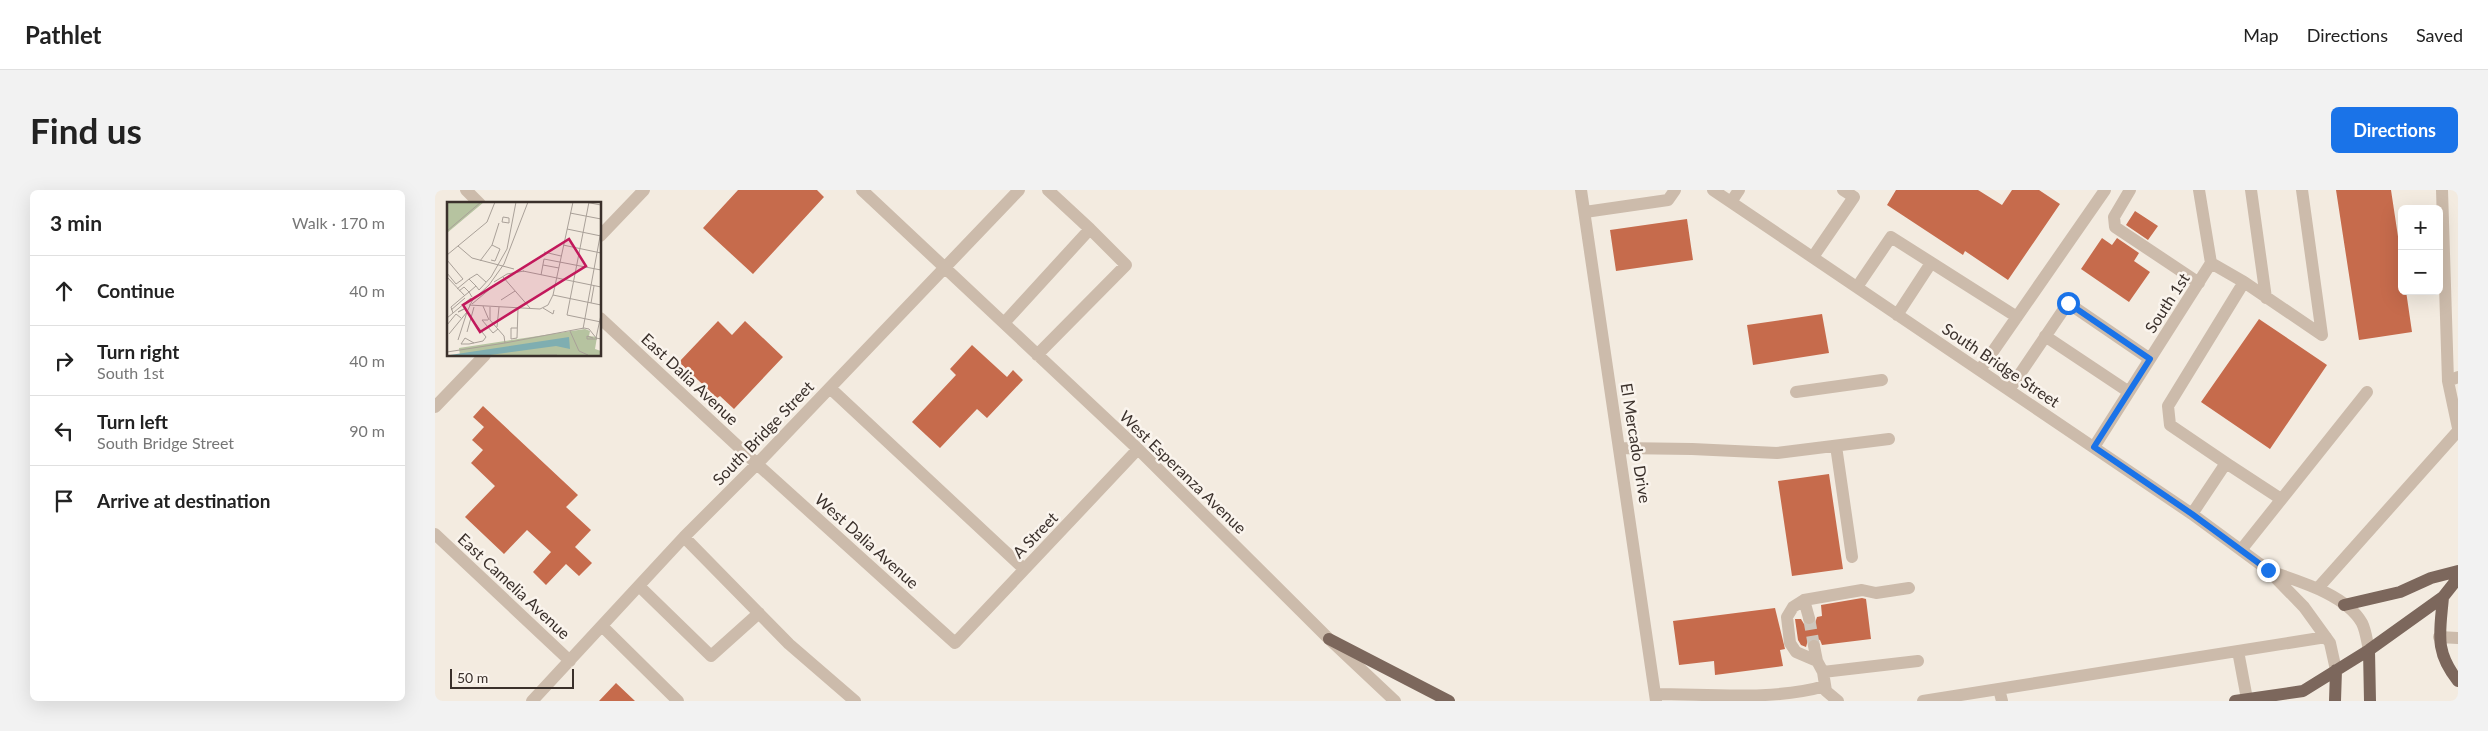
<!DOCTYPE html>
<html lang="en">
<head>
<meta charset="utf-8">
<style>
  body { margin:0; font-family:Lato,sans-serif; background:#f2f2f2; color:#222 }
  .controls { position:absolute; right:15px; top:15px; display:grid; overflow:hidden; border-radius:8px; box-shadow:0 5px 20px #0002 }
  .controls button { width:45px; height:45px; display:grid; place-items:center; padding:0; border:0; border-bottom:1px solid #e0e0e0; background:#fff; color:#222; font:25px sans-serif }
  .scale { position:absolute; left:15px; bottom:12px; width:124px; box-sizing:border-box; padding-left:5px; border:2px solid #3a302b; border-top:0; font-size:14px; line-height:18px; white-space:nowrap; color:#3a302b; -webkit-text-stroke:4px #faf4ed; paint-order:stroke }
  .stop { position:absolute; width:15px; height:15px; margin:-11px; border:4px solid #1a73e8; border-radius:50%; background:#fff }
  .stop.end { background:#1a73e8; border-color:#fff; box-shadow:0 1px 5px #0008 }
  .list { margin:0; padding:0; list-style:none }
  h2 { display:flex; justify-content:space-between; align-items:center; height:65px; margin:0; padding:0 20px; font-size:21px }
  h2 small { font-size:16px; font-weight:400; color:#767676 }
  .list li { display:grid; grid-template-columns:32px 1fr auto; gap:15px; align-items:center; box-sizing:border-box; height:70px; padding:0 20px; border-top:1px solid #e0e0e0 }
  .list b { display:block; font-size:19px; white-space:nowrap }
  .list p { margin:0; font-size:16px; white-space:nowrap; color:#767676 }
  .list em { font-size:16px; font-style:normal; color:#767676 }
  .icon { flex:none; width:28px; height:28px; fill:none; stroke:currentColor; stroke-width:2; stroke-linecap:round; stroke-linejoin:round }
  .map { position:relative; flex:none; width:2023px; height:511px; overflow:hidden; border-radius:8px }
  header { display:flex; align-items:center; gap:30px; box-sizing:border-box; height:70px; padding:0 25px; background:#fff; border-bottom:1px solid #e0e0e0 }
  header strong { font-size:24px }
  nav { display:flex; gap:28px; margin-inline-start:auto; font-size:18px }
  .intro { display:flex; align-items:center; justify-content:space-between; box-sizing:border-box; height:120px; padding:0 30px }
  h1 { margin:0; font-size:35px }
  .button { padding:12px 22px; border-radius:8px; background:#1a73e8; color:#fff; font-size:18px; font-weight:700 }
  main { display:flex; gap:30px; padding:0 30px }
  aside { flex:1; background:#fff; border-radius:8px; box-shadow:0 5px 20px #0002 }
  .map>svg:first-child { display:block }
  .building { fill:#c66b4c }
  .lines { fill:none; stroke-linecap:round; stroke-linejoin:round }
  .minor-tunnel { stroke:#cec6bc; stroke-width:12; stroke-dasharray:12 6; stroke-linecap:butt }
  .minor { stroke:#ccbbab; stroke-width:12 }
  .major { stroke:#7c675c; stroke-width:12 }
  .route { stroke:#1a73e8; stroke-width:6 }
  .labels { text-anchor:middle; stroke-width:5; stroke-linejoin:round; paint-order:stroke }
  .street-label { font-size:16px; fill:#3a302b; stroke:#faf4ed }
  .inset-road { fill:none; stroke:#a9a098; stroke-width:1 }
  .view { fill:#c2185b; fill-opacity:0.15; stroke:#c2185b; stroke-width:2.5 }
  .inset-edge { fill:none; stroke:#3a302b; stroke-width:2.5 }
</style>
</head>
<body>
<header>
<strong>Pathlet</strong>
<nav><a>Map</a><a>Directions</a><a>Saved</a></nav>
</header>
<div class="intro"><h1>Find us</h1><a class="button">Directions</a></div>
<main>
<aside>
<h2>3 min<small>Walk · 170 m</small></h2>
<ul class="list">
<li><svg class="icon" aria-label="ahead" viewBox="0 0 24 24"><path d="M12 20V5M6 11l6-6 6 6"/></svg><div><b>Continue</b></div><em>40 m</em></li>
<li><svg class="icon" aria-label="right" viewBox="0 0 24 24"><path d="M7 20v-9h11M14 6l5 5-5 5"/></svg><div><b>Turn right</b><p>South 1st</p></div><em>40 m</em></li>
<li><svg class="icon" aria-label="left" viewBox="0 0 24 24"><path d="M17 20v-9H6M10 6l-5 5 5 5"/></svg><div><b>Turn left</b><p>South Bridge Street</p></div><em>90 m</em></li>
<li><svg class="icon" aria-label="arrive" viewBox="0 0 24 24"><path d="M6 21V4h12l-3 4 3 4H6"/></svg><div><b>Arrive at destination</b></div></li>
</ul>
</aside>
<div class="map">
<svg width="2023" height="511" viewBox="0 0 2023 511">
  <rect width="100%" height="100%" fill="#f3ebe0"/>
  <path class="building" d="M 303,0 L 382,0 L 389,7 L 318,84 L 268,38 Z
    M 1461,0 L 1543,0 L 1567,15 L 1577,0 L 1604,0 L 1625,14 L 1573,90 L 1530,61 L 1528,65 L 1452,15 Z
    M 1901,0 L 1956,0 L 1967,73 L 1967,101 L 1971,101 L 1977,142 L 1924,150 Z
    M 1700,21 L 1723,36 L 1713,50 L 1691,35 Z
    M 1252,29 L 1258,70 L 1181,81 L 1175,40 Z
    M 1667,48 L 1677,55 L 1682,48 L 1704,63 L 1699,71 L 1715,82 L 1694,112 L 1646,79 Z
    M 1387,124 L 1394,163 L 1318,175 L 1312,135 Z
    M 1824,129 L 1892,175 L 1835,259 L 1766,212 Z
    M 283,131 L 297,145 L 310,131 L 348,167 L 299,219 L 285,206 L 282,208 L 244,172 Z
    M 537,155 L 572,187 L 578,180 L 588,190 L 552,228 L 542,219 L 505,258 L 477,232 L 521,185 L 515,179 Z
    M 48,216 L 143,305 L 131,317 L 156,340 L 140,357 L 157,373 L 144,386 L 131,374 L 111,395 L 98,382 L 116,362 L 92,340 L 69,364 L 30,327 L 60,296 L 36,273 L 48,260 L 37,250 L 49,237 L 38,227 Z
    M 1394,284 L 1408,379 L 1357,386 L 1343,291 Z
    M 1427,408 L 1431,409 L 1436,449 L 1387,455 L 1385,450 L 1378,448 L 1373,450 L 1371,457 L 1366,455 L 1363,450 L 1360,429 L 1366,429 L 1369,434 L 1377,436 L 1380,433 L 1382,427 L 1387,426 L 1386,415 Z
    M 1340,418 L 1350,459 L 1345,460 L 1348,476 L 1280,485 L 1279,471 L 1244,475 L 1238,431 Z
    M 181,493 L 200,511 L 164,511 Z"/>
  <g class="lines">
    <path class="minor-tunnel" d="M 1374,428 L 1379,456"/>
    <path class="minor" d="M 31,0 L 45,14
      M 427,0 L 703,259 L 894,449 L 960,511
      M 1146,0 L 1221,511
      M 1278,0 L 1757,324 L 1833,380 L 1869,417 L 1895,453 L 1901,480
      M 1695,0 L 1679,27 L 1680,37 L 1764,93
      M 1816,0 L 1831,108
      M 2007,0 L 2013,191
      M 1296,12 L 1304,0
      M 1150,22 L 1233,10 L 1240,0
      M 165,46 L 209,0
      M 1378,67 L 1419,7 L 1408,0
      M 1809,92 L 1887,145 L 1867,0
      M 1422,97 L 1456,47 L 1582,127
      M 1462,125 L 1496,73
      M 165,128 L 322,274 L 520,453 L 703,259
      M 569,133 L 655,39 L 613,0
      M 1610,146 L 1694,202
      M 602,165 L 691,75 L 655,39
      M 1545,180 L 1670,0
      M 2023,187 L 2013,191 L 2023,238
      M 395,198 L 589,379
      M 1574,200 L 1633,113 L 1715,169
      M 1361,202 L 1447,190
      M 0,217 L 50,165
      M 1401,256 L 1417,367
      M 1659,257 L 1776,73 L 1764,0
      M 1185,258 L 1257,259 L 1342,263 L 1454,249
      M 1791,273 L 1846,309
      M 1757,324 L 1791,273 L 1735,235 L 1733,216 L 1809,92 L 1776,73
      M 0,344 L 135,471
      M 249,347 L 354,454 L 420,511
      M 1806,360 L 1932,202
      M 1837,382 C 1866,392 1911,405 1927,433 C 1931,441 1932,452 1934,460
      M 204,396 L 276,466 L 324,423
      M 1883,398 L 2023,241
      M 1369,410 L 1374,428
      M 167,436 L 243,511
      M 2004,447 L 2023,448
      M 1379,456 L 1382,471
      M 1803,461 L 1812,509
      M 1388,482 L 1483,471
      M 1564,499 L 1567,511
      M 1220,504 C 1274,504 1338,511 1390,496
      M 97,511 L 249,347 L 322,274 L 584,0
      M 1403,511 L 1391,501 L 1388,482 L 1382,471 L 1361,462 L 1355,453 L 1352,427 L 1358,417 L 1369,410 L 1427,400 L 1441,403 L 1474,398
      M 1488,511 L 1891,447"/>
    <path class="major" d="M 2008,407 C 2005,443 1999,461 2023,491
      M 1909,415 L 1965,402 L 1996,388 L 2023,381
      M 894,449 L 1014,511
      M 1934,460 L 1935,511
      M 1800,511 L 1868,501 L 1934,460 L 2008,407 L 2023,388
      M 1900,511 L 1901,480"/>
  </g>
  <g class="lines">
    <path class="route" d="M 1633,113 L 1715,169 L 1659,257 L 1757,324 L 1833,380"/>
  </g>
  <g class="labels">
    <g class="street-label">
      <text transform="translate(1732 113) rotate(-57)" y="6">South 1st</text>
      <text transform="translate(1566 175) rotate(34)" y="6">South Bridge Street</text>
      <text transform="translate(255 189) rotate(43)" y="6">East Dalia Avenue</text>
      <text transform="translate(328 243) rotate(-46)" y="6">South Bridge Street</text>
      <text transform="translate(1201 253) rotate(81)" y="6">El Mercado Drive</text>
      <text transform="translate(748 282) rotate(44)" y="6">West Esperanza Avenue</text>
      <text transform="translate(600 345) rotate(-46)" y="6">A Street</text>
      <text transform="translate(432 351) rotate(42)" y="6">West Dalia Avenue</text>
      <text transform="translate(79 396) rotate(43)" y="6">East Camelia Avenue</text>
    </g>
  </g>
  <g transform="translate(12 12)">
    <rect width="154" height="154" fill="#f3ebe0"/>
    <path d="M 0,0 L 37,0 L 0,31 ZM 138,127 L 143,129 L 142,134 L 150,135 L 148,147 L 154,149 L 154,153 L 13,153 L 12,146 Z" fill="#b6c3a0"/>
    <path d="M 122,135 L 123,147 L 109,144 L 43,153 L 3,153 Z" fill="#7faeb1"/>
    <path class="inset-road" d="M 138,0 L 154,3M 142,0 L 120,113 L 154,120M 123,11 L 154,17M 56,15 L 62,16 L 62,21 L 55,20 ZM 120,27 L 154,34M 0,29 L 34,0M 116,43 L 154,51M 11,44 L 25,56 L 67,67M 97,50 L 114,54M 0,53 L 40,20 L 48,0M 0,58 L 16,77 L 9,82 L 0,71M 44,58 L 48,59 L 53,47 L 45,43M 33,59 L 45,43 L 52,21M 96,63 L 112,66M 76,69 L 154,85M 94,73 L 97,57 L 154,68M 0,75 L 18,94M 56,75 L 83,106M 22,77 L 30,72 L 39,80M 47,80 L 60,72 L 77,69M 10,87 L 22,77 L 29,84M 32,88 L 44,75 L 60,47 L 69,0M 12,89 L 17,85 L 22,90 L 29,84 L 32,88M 106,93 L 154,103M 54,98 L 68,89M 144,101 L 147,84M 25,102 L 44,86M 22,103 L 93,107 L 101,103 L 106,93 L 126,0M 36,104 L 42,118M 43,105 L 43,118 L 57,134 L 58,141 L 137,126 L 142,127 L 150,137 L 140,137 L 140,134 L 146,136M 96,106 L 106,112 L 107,108M 17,107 L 11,110 L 19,106M 4,108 L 18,96M 6,111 L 4,105 L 17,94 L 22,90 L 25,95M 154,113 L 149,136 L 154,137M 0,116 L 24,96M 41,118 L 35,118 L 46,131 L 51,127M 0,123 L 9,112 L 14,116M 50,125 L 52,105M 70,126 L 64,126 L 64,137 L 70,136 L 71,106M 136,127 L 154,29M 123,129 L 132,149 L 141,153M 20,130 L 27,105M 2,132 L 20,110 L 25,99 L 42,83 L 57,62 L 81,0M 11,138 L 20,110M 27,141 L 18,136 L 14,142 L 22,142 L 36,139 L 39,135 L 27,120M 0,150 L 58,141M 93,153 L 110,153"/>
    <path class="view" d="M 122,37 L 139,64 L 33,130 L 16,103 Z"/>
    <rect width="154" height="154" class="inset-edge"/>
  </g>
</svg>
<div class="controls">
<button>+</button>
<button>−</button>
</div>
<div class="scale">50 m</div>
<div class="stop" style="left:1633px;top:113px"></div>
<div class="stop end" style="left:1833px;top:380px"></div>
</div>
</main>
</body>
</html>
